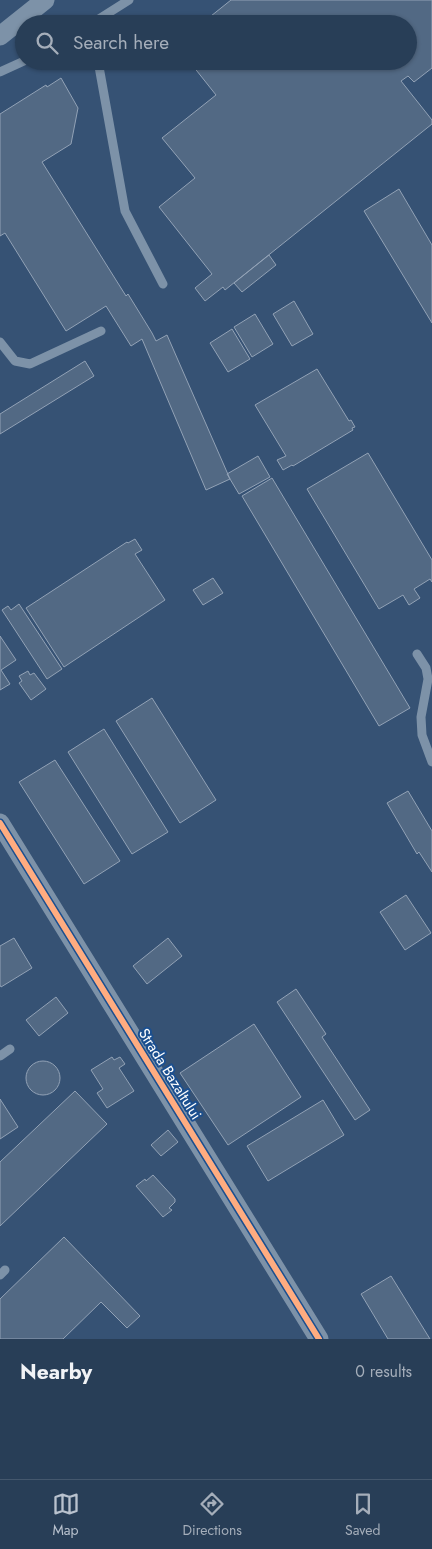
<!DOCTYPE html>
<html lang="en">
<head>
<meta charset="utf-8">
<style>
  body { margin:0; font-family:Jost,sans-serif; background:#30455d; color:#f1f3f6 }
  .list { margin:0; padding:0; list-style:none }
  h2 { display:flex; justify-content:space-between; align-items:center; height:65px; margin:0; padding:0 20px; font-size:21px }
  h2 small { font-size:16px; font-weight:400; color:#a5aeba }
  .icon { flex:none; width:28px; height:28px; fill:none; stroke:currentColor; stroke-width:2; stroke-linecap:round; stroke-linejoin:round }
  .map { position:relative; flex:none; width:432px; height:1339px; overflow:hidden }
  .search { position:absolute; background:#283e57; box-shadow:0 1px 4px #0004; left:15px; right:15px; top:15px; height:55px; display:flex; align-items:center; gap:12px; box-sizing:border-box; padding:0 18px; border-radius:28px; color:#a5aeba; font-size:19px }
  .sheet { height:140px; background:#283e57 }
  nav { display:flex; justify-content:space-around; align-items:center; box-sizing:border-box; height:70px; border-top:1px solid #44576d; background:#283e57; font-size:14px; color:#a5aeba }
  nav a { display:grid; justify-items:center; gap:2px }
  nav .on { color:#b9c2ce }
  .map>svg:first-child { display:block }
  .building { fill:#526984; stroke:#92a2b6 }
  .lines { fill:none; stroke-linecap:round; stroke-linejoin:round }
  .lane { stroke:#7d92a8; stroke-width:9 }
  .street { stroke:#7d92a8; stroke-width:19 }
  .cycleway-casing { stroke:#1b4f8f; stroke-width:9 }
  .cycleway { stroke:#ffac80; stroke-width:6 }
  .labels { text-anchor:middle; stroke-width:4; stroke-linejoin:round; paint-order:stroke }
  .street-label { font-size:15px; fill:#fff; stroke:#1b4f8f }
</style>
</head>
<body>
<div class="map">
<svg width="432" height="1339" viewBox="0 0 432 1339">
  <rect width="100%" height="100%" fill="#365274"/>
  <path class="building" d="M 231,0 L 432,0 L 432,68 L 414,82 L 408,76 L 401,81 L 432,120 L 432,124 L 225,290 L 223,287 L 205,301 L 195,288 L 212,274 L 159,207 L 195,178 L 162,138 L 216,95 L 189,61 L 408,61 L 408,24 L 201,24 Z
    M 61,78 L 78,108 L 71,144 L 42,162 L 126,296 L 128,294 L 152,333 L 156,341 L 167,335 L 230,479 L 206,490 L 142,339 L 131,346 L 106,306 L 66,331 L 5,233 L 0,236 L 0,114 L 46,85 L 47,87 Z
    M 399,189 L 432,245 L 432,323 L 364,211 Z
    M 269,255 L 276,265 L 242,292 L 234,283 Z
    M 294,301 L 313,334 L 292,346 L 273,314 Z
    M 255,314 L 273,344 L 252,357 L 234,327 Z
    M 232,329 L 250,359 L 228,372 L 210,343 Z
    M 85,361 L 94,376 L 0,434 L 0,414 Z
    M 317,369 L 349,421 L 351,420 L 355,427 L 352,428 L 353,430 L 293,466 L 292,465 L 283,470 L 277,460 L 286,456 L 255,405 Z
    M 368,453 L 432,560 L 432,582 L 430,579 L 414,589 L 420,598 L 409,605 L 403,595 L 379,609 L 307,489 Z
    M 258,456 L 270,477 L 239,494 L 227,474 Z
    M 272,478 L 410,708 L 379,726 L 242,496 Z
    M 135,539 L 142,550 L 135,554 L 165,600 L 64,667 L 26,608 L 127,542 L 128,543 Z
    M 213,578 L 223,593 L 203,605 L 193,590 Z
    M 19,604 L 62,669 L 47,679 L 2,610 L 8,606 L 11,610 Z
    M 0,636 L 16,660 L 1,670 L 10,684 L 0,690 Z
    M 28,671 L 30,675 L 34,673 L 46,689 L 31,700 L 19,683 L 22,681 L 19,676 Z
    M 152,698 L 216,800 L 180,823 L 116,721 Z
    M 104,729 L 168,832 L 132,854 L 68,752 Z
    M 55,760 L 120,861 L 84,884 L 19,782 Z
    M 408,791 L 432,831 L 432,872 L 419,852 L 417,854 L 387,803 Z
    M 406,895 L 431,933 L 405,950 L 380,912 Z
    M 14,938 L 32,968 L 1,987 L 0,985 L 0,946 Z
    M 168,938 L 182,956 L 147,984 L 133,966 Z
    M 296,989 L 326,1034 L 322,1037 L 370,1110 L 355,1120 L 277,1002 Z
    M 56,997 L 68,1013 L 39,1036 L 26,1020 Z
    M 254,1024 L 301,1097 L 228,1145 L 180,1073 Z
    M 112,1057 L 114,1060 L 120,1057 L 125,1064 L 119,1068 L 134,1091 L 107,1108 L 97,1093 L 103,1089 L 91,1070 Z
    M26 1078a17 17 0 1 1 34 0a17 17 0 1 1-34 0Z
    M 75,1091 L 107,1124 L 0,1226 L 0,1162 Z
    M 0,1099 L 18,1127 L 0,1139 Z
    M 323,1100 L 344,1135 L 268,1181 L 247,1146 Z
    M 168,1130 L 178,1142 L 161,1156 L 151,1145 Z
    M 153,1175 L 175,1199 L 175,1202 L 169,1208 L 172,1210 L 163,1217 L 136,1186 L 145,1179 L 146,1181 Z
    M 64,1237 L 140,1316 L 127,1328 L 101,1302 L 63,1339 L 0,1339 L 0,1299 Z
    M 391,1276 L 430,1339 L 388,1339 L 361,1294 Z"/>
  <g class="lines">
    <path class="lane" d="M 91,24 L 129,0
      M 98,61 L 125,211 L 163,284
      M 0,72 L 24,61
      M 0,342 L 15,361 L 30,364 L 101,331
      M 417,654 L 426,668 L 428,679 L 421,717 L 422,735 L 432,762
      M 0,1056 L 10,1049
      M 0,1275 L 5,1270"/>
    <path class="street" d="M 0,36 L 45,0
      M 0,823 L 319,1339"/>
    <g class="cycleway-casing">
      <path id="cycleway" d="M 0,823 L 319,1339"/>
    </g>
    <use href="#cycleway" class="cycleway"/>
  </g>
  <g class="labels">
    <g class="street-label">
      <text transform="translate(170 1074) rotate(58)" y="5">Strada Bazaltului</text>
    </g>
  </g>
</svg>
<div class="search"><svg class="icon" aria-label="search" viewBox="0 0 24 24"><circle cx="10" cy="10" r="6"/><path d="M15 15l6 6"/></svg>Search here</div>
</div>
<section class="sheet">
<h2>Nearby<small>0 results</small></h2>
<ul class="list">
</ul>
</section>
<nav>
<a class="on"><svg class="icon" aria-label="map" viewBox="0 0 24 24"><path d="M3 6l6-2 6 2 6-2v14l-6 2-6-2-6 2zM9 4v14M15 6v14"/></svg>Map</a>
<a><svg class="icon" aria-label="directions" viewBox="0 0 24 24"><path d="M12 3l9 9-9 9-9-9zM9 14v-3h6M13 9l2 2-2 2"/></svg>Directions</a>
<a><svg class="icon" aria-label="saved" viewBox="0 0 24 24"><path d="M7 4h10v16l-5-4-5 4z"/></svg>Saved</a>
</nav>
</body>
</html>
